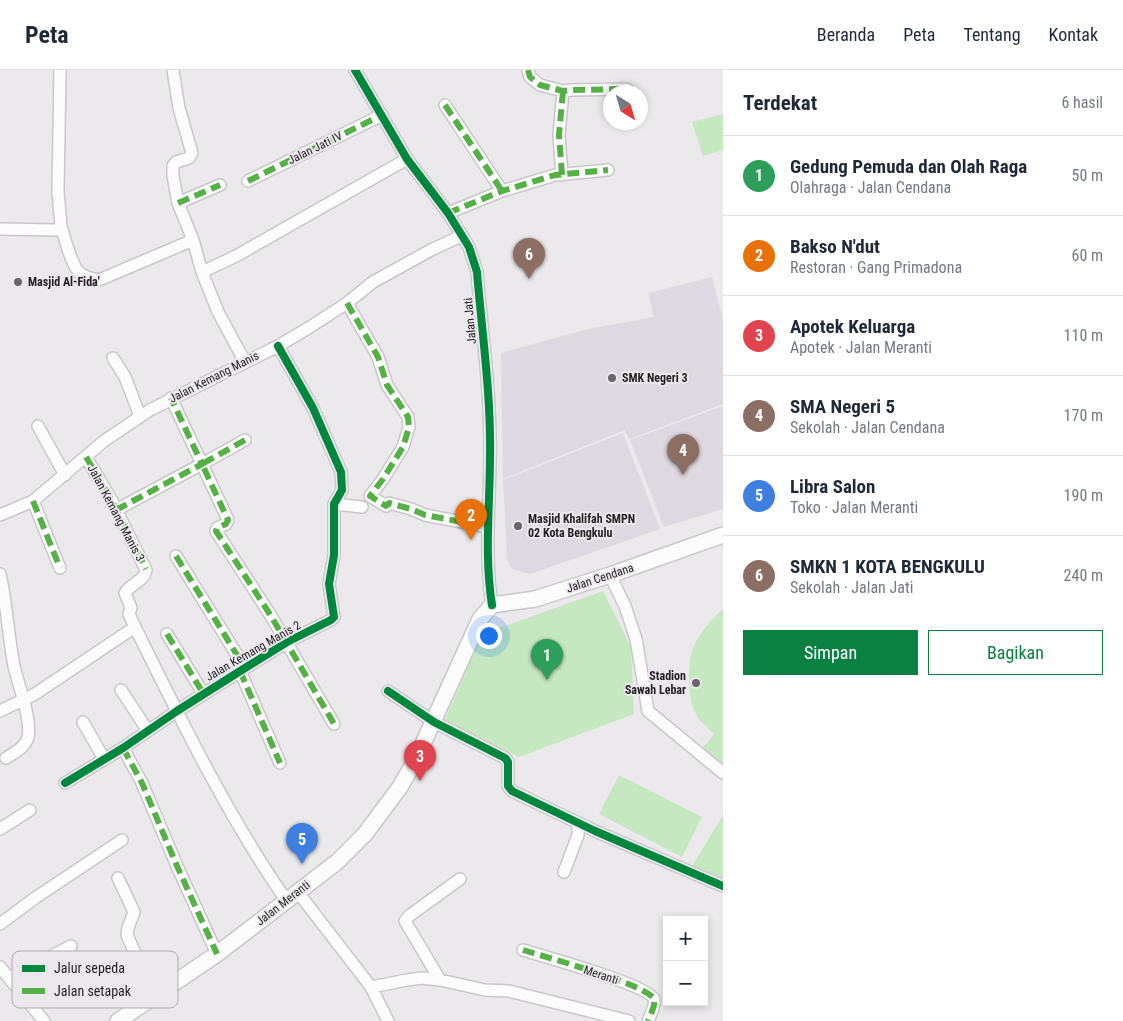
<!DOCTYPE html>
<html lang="id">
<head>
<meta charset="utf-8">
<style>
  body { margin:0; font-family:"Roboto Condensed",sans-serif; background:#f2f2f3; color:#1f2937 }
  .controls { position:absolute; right:15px; bottom:15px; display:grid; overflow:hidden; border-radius:0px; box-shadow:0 2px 8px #0003 }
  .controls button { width:45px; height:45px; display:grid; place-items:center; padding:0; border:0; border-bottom:1px solid #e0e1e3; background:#fff; color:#1f2937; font:25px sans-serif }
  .compass { position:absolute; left:603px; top:15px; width:45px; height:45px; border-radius:50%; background:#fff; box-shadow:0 2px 8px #0003; rotate:143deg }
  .you { position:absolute; left:488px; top:565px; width:18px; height:18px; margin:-12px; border:4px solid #fff; border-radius:50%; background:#1a73e8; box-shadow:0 0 0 8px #1a73e833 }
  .badge { display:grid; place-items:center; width:32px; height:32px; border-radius:50%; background:#0b8043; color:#fff; font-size:16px; font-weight:700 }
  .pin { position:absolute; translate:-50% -41px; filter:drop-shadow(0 1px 2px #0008) }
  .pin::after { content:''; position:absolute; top:26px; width:18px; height:15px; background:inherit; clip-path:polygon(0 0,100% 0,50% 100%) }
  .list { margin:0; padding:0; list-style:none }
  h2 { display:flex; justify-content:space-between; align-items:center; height:65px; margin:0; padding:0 20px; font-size:21px }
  h2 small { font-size:16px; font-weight:400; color:#747a83 }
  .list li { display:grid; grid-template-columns:32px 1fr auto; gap:15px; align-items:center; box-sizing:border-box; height:80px; padding:0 20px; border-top:1px solid #e0e1e3 }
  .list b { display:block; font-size:19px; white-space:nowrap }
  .list p { margin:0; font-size:16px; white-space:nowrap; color:#747a83 }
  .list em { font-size:16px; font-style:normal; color:#747a83 }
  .actions { display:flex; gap:10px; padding:15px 20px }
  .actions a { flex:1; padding:11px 0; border:1px solid #0b8043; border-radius:0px; text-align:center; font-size:18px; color:#0b8043 }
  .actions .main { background:#0b8043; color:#fff }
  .map { position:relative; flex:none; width:723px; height:951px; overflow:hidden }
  header { display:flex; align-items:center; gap:30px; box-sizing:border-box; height:70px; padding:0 25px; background:#fff; border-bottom:1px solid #e0e1e3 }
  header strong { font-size:24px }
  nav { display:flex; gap:28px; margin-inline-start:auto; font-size:18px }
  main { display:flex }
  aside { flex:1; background:#fff }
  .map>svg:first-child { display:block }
  .built { fill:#ded8e0 }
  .green { fill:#c6e8c0 }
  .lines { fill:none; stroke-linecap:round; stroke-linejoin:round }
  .minor-casing { stroke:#c9c7ca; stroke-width:14 }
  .major-casing { stroke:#c9c7ca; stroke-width:18 }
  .minor { stroke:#fcfcfc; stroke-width:11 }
  .major { stroke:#fcfcfc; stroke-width:15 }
  .quiet { stroke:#55b145; stroke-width:6; stroke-dasharray:12 6; stroke-linecap:butt }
  .cycleway-casing { stroke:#ede8ee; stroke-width:11 }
  .cycleway { stroke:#00873e; stroke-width:8 }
  .poi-dot { fill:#686668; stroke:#ede8ee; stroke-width:2 }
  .labels { text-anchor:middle; stroke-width:4; stroke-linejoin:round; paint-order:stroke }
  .street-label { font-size:12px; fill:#211f21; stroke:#ede8ee }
  .poi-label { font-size:12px; font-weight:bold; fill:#211f21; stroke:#ede8ee; text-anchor:start }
  .key { fill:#ede8ee; stroke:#b0acb0; stroke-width:1 }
  .key-label { font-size:14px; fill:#211f21 }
</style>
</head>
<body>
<header>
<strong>Peta</strong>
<nav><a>Beranda</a><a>Peta</a><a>Tentang</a><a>Kontak</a></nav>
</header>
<main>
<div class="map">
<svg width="723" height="951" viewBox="0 0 723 951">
  <rect width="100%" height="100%" fill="#ece9ed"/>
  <path class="built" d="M 712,207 L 723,250 L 723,334 L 629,369 L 625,360 L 503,409 L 501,283 L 588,259 L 654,247 L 648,223 Z
    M 723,336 L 723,439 L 664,457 L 630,370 Z
    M 623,363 L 660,459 L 530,504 L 515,500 L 510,496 L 507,489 L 503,410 Z"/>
  <path class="green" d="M 723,44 L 723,80 L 703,86 L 692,52 Z
    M 603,521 L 631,577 L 634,644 L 519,687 L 444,652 L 482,564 Z
    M 723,539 L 723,696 L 701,680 L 714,664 C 708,658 700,652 696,644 C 687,628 687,592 694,576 C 700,562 712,549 723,539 Z
    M 619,705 L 702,747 L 682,787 L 599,744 Z
    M 723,745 L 723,811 L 691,798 Z"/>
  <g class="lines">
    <g class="minor-casing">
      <path id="minor" d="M 173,0 L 179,38 L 192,83 L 189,88 L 176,92 L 173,96 L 173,106 L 178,133 L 193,170 L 202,202 L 218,242 L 245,292
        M 355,0 L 407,89 L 448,143 L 469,177 L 477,202 C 482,263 491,324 490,385 C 490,435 484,485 492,535
        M 528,0 L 530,7 L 540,15 L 563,21 L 572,20 L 627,19
        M 445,35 L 502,121
        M 562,105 L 559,65 L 563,21
        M 248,111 L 382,45
        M 178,133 L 220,115
        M 448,143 L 502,121 L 555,105 L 608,100
        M 61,156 C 64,166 72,197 80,203 C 86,208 92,209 99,210 L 193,170
        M 0,159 L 56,160 L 61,156 L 58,122 L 60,0
        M 202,202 L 236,186 L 407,89
        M 347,233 L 378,287 L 387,315 L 408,347 L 409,357 L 403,377 L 383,409 L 370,426 L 386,436 L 389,433 L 411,439 L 425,445 L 488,457
        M 113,288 L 125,307 L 140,346
        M 38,356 L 65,405
        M 245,370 L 202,394 L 228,450 L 226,454 L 217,458 L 216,461 L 271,546 L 334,654
        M 86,387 L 111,429 L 146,500 C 144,512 131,513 125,523 L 131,538 L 129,544 L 135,557
        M 33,431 L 60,498
        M 334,434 L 362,437
        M 116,440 L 202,394 L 171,328
        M 0,445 L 33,431 L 104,371 L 150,340 L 278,276 L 310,257 L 347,233 L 373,212 L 431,180 L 461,166
        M 176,486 L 245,598
        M 0,504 C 7,534 8,565 14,596 C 18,614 32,650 28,667 C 26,677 14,683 6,688
        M 610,505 L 625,536 L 636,569 L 648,641 L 723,703
        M 167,564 L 203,623
        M 240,601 L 280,693
        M 121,620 L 148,661
        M 388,621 L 434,652 L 505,688 L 508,692 L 508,716 L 512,721 L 595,761 L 723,816
        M 0,641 L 35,624 L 135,557 C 181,650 227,745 286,830
        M 83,652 L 104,689
        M 123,678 L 142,713 L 177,796 L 217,884
        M 65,713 L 123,678 L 177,641 L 245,598 L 287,572 L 331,550 L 334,547 L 329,514 L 334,485 L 334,434 L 342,420 L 341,402 L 313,338 L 278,276
        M 0,759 L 30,740
        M 564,802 L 578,765 L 578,753
        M 118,808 L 134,842 L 128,858 L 127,865 L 154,927
        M 297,821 L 371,917 L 388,951
        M 0,854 L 35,828 L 122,770
        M 523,880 C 542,886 648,915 654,929 C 656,934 650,946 648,951
        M 0,897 L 44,951
        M 9,908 L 71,876
        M 440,910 L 405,851 L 409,846 L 460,809
        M 371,917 L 407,910 L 422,908 L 440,910 L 485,920 L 509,921 L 629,951"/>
    </g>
    <g class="major-casing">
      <path id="major" d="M 118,951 L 217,884 L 337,792 L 365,764 L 400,717 L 415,691 L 480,549 L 492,535 L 535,529 L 610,505 L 723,465"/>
    </g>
    <use href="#minor" class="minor"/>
    <use href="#major" class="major"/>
    <path class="quiet" d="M 528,0 L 530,7 L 540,15 L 563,21 L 572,20 L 627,19
      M 445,35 L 502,121
      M 562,105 L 559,65 L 563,21
      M 248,111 L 382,45
      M 178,133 L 220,115
      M 448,143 L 502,121 L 555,105 L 608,100
      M 347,233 L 378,287 L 387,315 L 408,347 L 409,357 L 403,377 L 383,409 L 370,426 L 386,436 L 389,433 L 411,439 L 425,445 L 488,457
      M 245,370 L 202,394 L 228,450 L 226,454 L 217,458 L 216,461 L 271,546 L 334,654
      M 86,387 L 111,429 L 146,499
      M 33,431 L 60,498
      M 116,440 L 202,394 L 171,328
      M 176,486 L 245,598
      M 167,564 L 203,623
      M 240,601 L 280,693
      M 123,678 L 142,713 L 177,796 L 217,884
      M 523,880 C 542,886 648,915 654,929 C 656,934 650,946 648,951"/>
    <g class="cycleway-casing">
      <path id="cycleway" d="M 355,0 L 407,89 L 448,143 L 469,177 L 477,202 C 482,263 491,324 490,385 C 490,435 484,485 492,535
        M 388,621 L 434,652 L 505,688 L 508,692 L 508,716 L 512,721 L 595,761 L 723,816
        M 65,713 L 123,678 L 177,641 L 245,598 L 287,572 L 331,550 L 334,547 L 329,514 L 334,485 L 334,434 L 342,420 L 341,402 L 313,338 L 278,276"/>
    </g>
    <use href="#cycleway" class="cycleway"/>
  </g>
  <g class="poi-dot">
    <circle cx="18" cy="212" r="5"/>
    <circle cx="612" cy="308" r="5"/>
    <circle cx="518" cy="456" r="5"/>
    <circle cx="696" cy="613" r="5"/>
  </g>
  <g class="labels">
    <g class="street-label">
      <text transform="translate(315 78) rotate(-26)" y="4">Jalan Jati IV</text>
      <text transform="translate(470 251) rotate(-95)" y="4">Jalan Jati</text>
      <text transform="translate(214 307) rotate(-27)" y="4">Jalan Kemang Manis</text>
      <text transform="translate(116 443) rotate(62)" y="4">Jalan Kemang Manis 3</text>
      <text transform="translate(600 508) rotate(-18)" y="4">Jalan Cendana</text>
      <text transform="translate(253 581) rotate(-30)" y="4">Jalan Kemang Manis 2</text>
      <text transform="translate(283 833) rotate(-38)" y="4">Jalan Meranti</text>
      <text transform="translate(601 905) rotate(18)" y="4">Meranti</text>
    </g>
    <g class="poi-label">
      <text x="28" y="216">Masjid Al-Fida'</text>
      <text x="622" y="312">SMK Negeri 3</text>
      <text x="528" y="453">Masjid Khalifah SMPN<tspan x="528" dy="14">02 Kota Bengkulu</tspan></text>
      <text x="686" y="610" text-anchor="end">Stadion<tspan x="686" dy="14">Sawah Lebar</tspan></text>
    </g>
  </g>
  <rect x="12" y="881" width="166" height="57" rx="8" class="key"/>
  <rect x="22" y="895" width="23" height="7" fill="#00873e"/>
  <rect x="22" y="918" width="23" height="6" fill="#55b145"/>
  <g class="key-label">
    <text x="54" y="903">Jalur sepeda</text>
    <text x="54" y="926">Jalan setapak</text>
  </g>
</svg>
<div class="controls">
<button>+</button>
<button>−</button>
</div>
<svg class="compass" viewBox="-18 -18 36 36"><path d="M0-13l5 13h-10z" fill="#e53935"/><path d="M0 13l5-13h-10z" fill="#747a83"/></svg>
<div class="you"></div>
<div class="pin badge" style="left:547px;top:610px;background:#2e9e5b">1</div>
<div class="pin badge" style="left:471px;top:470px;background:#e8710a">2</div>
<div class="pin badge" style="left:420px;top:711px;background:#e0444e">3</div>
<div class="pin badge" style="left:683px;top:405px;background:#8d6e63">4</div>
<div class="pin badge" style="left:302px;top:794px;background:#3f7fe0">5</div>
<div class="pin badge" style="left:529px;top:209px;background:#8d6e63">6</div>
</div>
<aside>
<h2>Terdekat<small>6 hasil</small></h2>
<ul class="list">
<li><span class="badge" style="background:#2e9e5b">1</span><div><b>Gedung Pemuda dan Olah Raga</b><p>Olahraga · Jalan Cendana</p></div><em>50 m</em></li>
<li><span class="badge" style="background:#e8710a">2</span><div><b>Bakso N'dut</b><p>Restoran · Gang Primadona</p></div><em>60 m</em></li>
<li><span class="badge" style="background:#e0444e">3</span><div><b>Apotek Keluarga</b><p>Apotek · Jalan Meranti</p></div><em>110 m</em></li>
<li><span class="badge" style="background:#8d6e63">4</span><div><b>SMA Negeri 5</b><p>Sekolah · Jalan Cendana</p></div><em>170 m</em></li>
<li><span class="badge" style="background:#3f7fe0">5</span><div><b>Libra Salon</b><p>Toko · Jalan Meranti</p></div><em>190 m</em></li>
<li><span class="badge" style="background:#8d6e63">6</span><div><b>SMKN 1 KOTA BENGKULU</b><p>Sekolah · Jalan Jati</p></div><em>240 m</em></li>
</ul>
<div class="actions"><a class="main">Simpan</a><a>Bagikan</a></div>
</aside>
</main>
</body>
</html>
